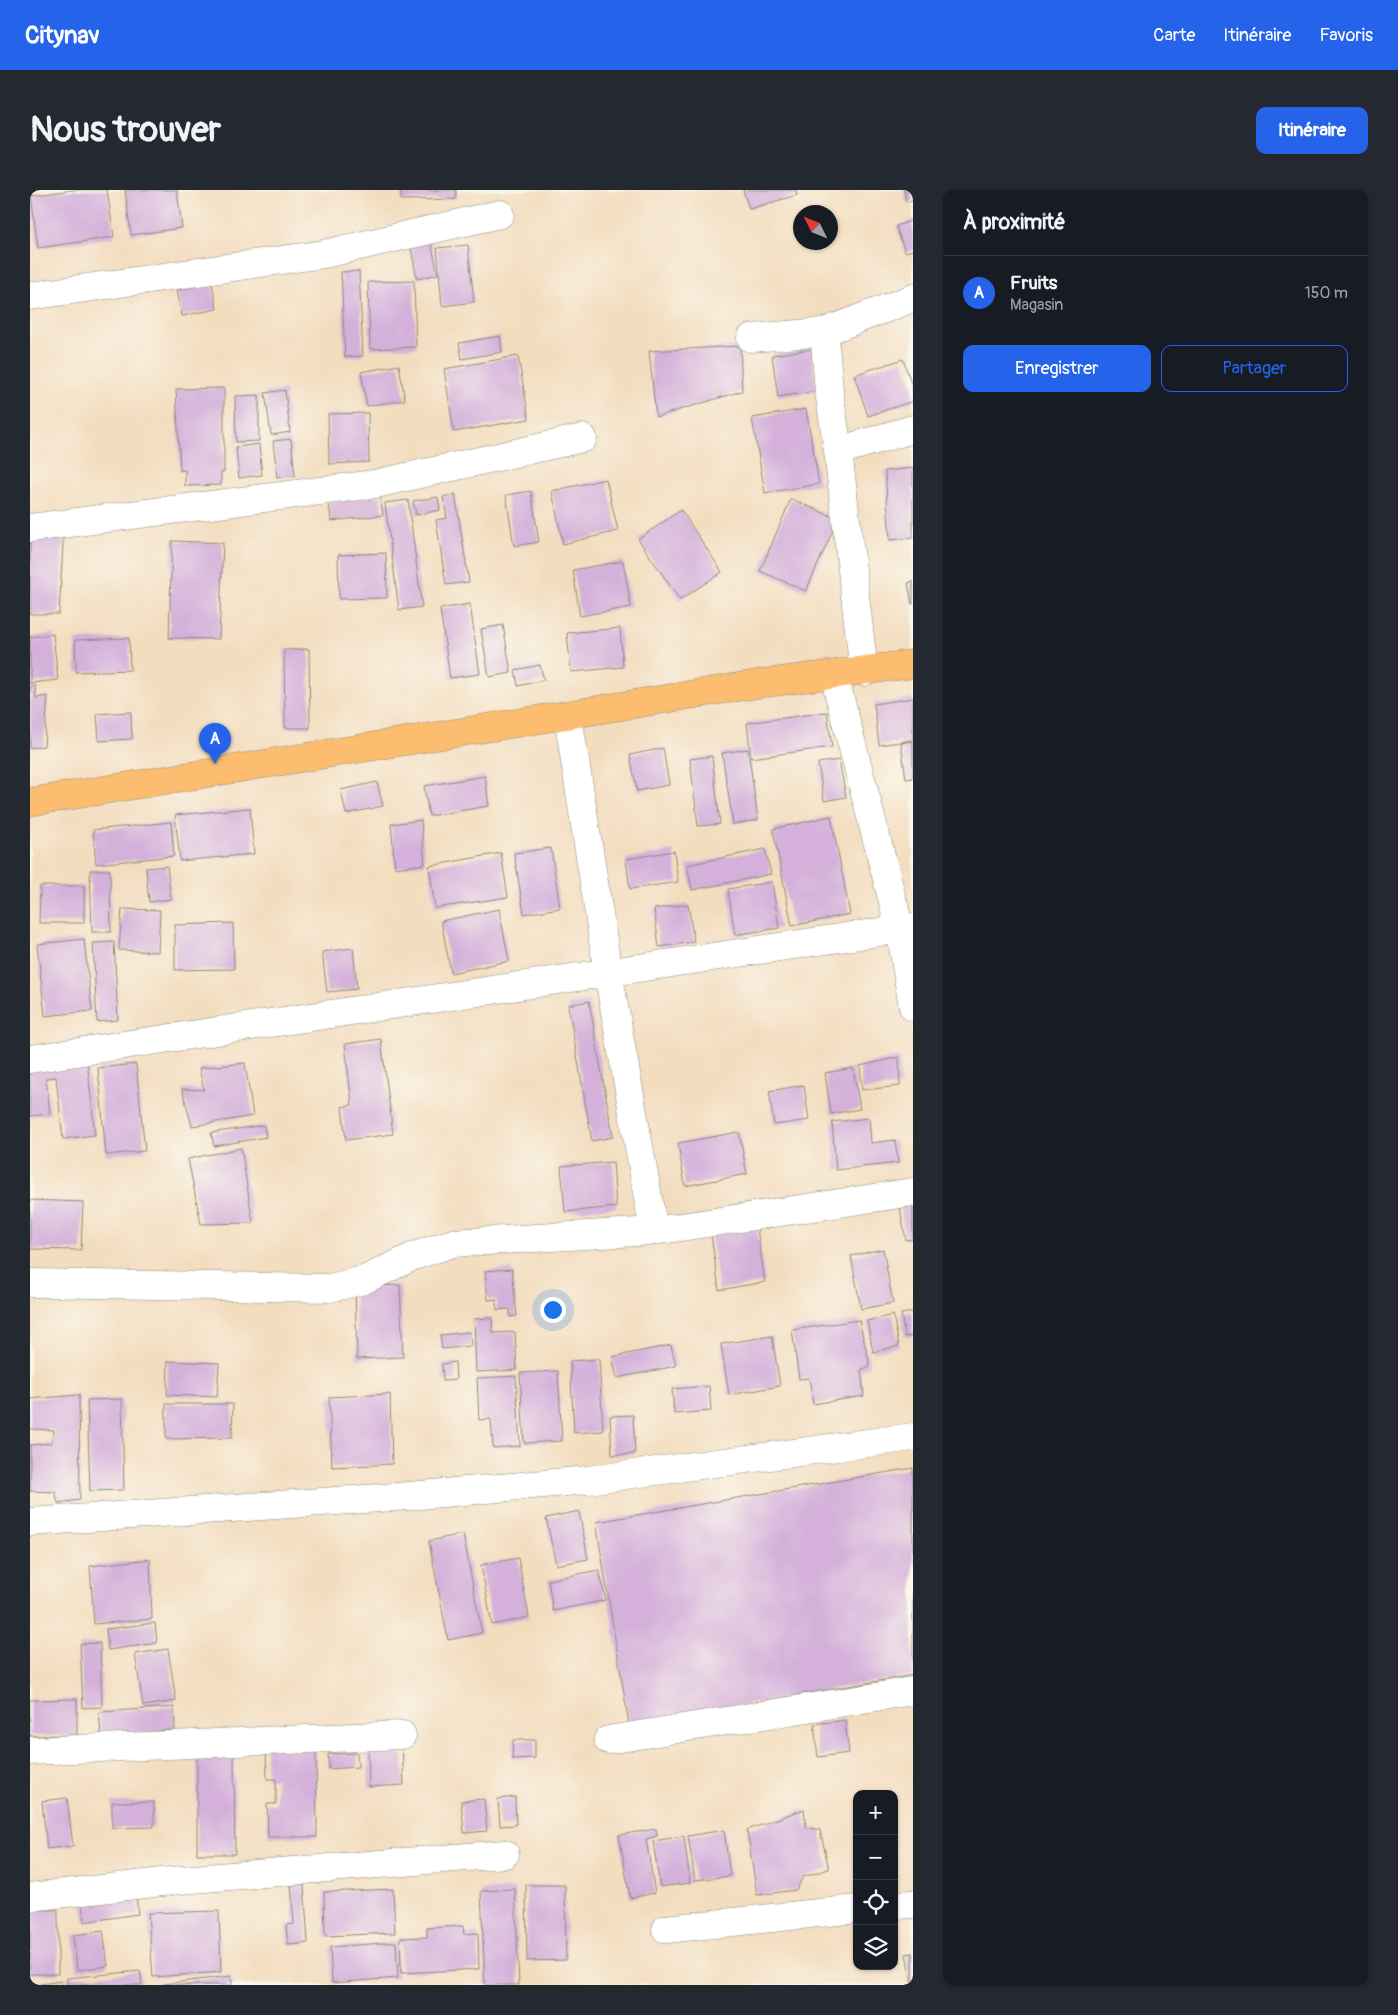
<!DOCTYPE html>
<html lang="fr">
<head>
<meta charset="utf-8">
<style>
  body { margin:0; font-family:Pangolin,sans-serif; background:#242831; color:#f1f3f6 }
  .controls { position:absolute; right:15px; bottom:15px; display:grid; overflow:hidden; border-radius:10px; box-shadow:0 1px 4px #0004 }
  .controls button { width:45px; height:45px; display:grid; place-items:center; padding:0; border:0; border-bottom:1px solid #363941; background:#171b24; color:#f1f3f6; font:25px sans-serif }
  .compass { position:absolute; left:763px; top:15px; width:45px; height:45px; border-radius:50%; background:#171b24; box-shadow:0 1px 4px #0004; rotate:313deg }
  .you { position:absolute; left:522px; top:1119px; width:18px; height:18px; margin:-12px; border:4px solid #fff; border-radius:50%; background:#1a73e8; box-shadow:0 0 0 8px #1a73e833 }
  .badge { display:grid; place-items:center; width:32px; height:32px; border-radius:50%; background:#2563eb; color:#fff; font-size:16px; font-weight:700 }
  .pin { position:absolute; translate:-50% -41px; filter:drop-shadow(0 1px 2px #0008) }
  .pin::after { content:''; position:absolute; top:26px; width:18px; height:15px; background:inherit; clip-path:polygon(0 0,100% 0,50% 100%) }
  .list { margin:0; padding:0; list-style:none }
  h2 { display:flex; justify-content:space-between; align-items:center; height:65px; margin:0; padding:0 20px; font-size:21px }
  h2 small { font-size:16px; font-weight:400; color:#9ea1a6 }
  .list li { display:grid; grid-template-columns:32px 1fr auto; gap:15px; align-items:center; box-sizing:border-box; height:75px; padding:0 20px; border-top:1px solid #363941 }
  .list b { display:block; font-size:19px; white-space:nowrap }
  .list p { margin:0; font-size:16px; white-space:nowrap; color:#9ea1a6 }
  .list em { font-size:16px; font-style:normal; color:#9ea1a6 }
  .actions { display:flex; gap:10px; padding:15px 20px }
  .actions a { flex:1; padding:11px 0; border:1px solid #2563eb; border-radius:10px; text-align:center; font-size:18px; color:#2563eb }
  .actions .main { background:#2563eb; color:#fff }
  .icon { flex:none; width:28px; height:28px; fill:none; stroke:currentColor; stroke-width:2; stroke-linecap:round; stroke-linejoin:round }
  .map { position:relative; flex:none; width:883px; height:1795px; overflow:hidden; border-radius:10px }
  header { display:flex; align-items:center; gap:30px; box-sizing:border-box; height:70px; padding:0 25px; background:#2563eb; color:#fff }
  header strong { font-size:24px }
  nav { display:flex; gap:28px; margin-inline-start:auto; font-size:18px }
  .intro { display:flex; align-items:center; justify-content:space-between; box-sizing:border-box; height:120px; padding:0 30px }
  h1 { margin:0; font-size:35px }
  .button { padding:12px 22px; border-radius:10px; background:#2563eb; color:#fff; font-size:18px; font-weight:700 }
  main { display:flex; gap:30px; padding:0 30px }
  aside { flex:1; background:#171b24; border-radius:10px; box-shadow:0 1px 4px #0004 }
  .map>svg:first-child { display:block }
  .building { fill:#d4b0da }
  .lines { fill:none; stroke-linecap:round; stroke-linejoin:round }
  .minor-casing { stroke:#898d7a; stroke-width:29 }
  .highway-casing { stroke:#898d7a; stroke-width:29 }
  .minor { stroke:#fff; stroke-width:28 }
  .highway { stroke:#fcbd6f; stroke-width:28 }
</style>
</head>
<body>
<header>
<strong>Citynav</strong>
<nav><a>Carte</a><a>Itinéraire</a><a>Favoris</a></nav>
</header>
<div class="intro"><h1>Nous trouver</h1><a class="button">Itinéraire</a></div>
<main>
<div class="map">
<svg width="883" height="1795" viewBox="0 0 883 1795">
  <rect width="100%" height="100%" fill="#fbf7ec"/>
  <filter id="ink" filterUnits="userSpaceOnUse"><feTurbulence type="fractalNoise" baseFrequency=".02" numOctaves="2"/><feDisplacementMap in="SourceGraphic" scale="10" xChannelSelector="R" yChannelSelector="G"/><feConvolveMatrix kernelMatrix="1 2 1 2 8 2 1 2 1" color-interpolation-filters="sRGB"/></filter>
  <filter id="wash" filterUnits="userSpaceOnUse"><feTurbulence type="fractalNoise" baseFrequency=".0096" numOctaves="4" result="noise"/><feDisplacementMap in="SourceGraphic" scale="20" xChannelSelector="R" yChannelSelector="G"/><feGaussianBlur stdDeviation="1.12" result="paint"/><feColorMatrix in="noise" values="0 0 0 0 0 0 0 0 0 0 0 0 0 0 0 0 0 1.4 0 .05"/><feComposite in="paint" operator="in"/></filter>
  <g filter="url(#wash)">
    <rect width="100%" height="100%" fill="#f3ddbf"/>
    <g id="blocks">
      <path class="building" d="M 42,0 L 77,0 L 84,47 L 8,58 L 1,6 Z
        M 95,0 L 147,0 L 152,38 L 101,45 Z
        M 371,0 L 426,0 L 426,9 L 371,10 Z
        M 713,0 L 766,0 L 767,5 L 719,19 Z
        M 874,0 L 883,0 L 883,11 L 876,12 Z
        M 883,30 L 883,60 L 875,62 L 866,36 Z
        M 400,48 L 408,84 L 387,89 L 380,53 Z
        M 438,55 L 444,112 L 412,116 L 407,58 Z
        M 329,81 L 333,166 L 315,167 L 311,82 Z
        M 384,91 L 386,157 L 340,159 L 338,92 Z
        M 182,93 L 187,119 L 152,126 L 147,100 Z
        M 470,146 L 472,162 L 432,169 L 429,153 Z
        M 710,156 L 712,201 L 626,227 L 619,161 Z
        M 781,159 L 787,201 L 748,207 L 742,165 Z
        M 488,166 L 499,229 L 424,242 L 414,179 Z
        M 873,169 L 883,199 L 883,211 L 838,226 L 824,185 Z
        M 369,175 L 375,210 L 337,216 L 331,182 Z
        M 194,198 L 194,282 L 191,282 L 191,295 L 155,296 L 155,280 L 150,281 L 146,199 Z
        M 255,200 L 260,242 L 241,245 L 235,203 Z
        M 229,205 L 229,251 L 206,252 L 205,206 Z
        M 776,219 L 789,294 L 735,303 L 722,228 Z
        M 338,223 L 339,272 L 299,274 L 298,224 Z
        M 261,249 L 265,286 L 247,287 L 243,251 Z
        M 229,254 L 232,285 L 209,288 L 206,257 Z
        M 883,278 L 883,348 L 860,350 L 855,281 Z
        M 576,289 L 588,341 L 533,354 L 522,301 Z
        M 501,301 L 509,352 L 484,356 L 476,305 Z
        M 425,304 L 439,392 L 416,395 L 406,330 L 417,328 L 413,307 Z
        M 350,306 L 353,325 L 301,331 L 299,312 Z
        M 408,307 L 410,320 L 386,325 L 383,311 Z
        M 761,309 L 808,329 L 776,401 L 730,381 Z
        M 378,310 L 392,417 L 369,420 L 355,313 Z
        M 651,320 L 692,382 L 650,410 L 608,349 Z
        M 34,336 L 29,424 L 0,424 L 0,350 Z
        M 142,351 L 193,353 L 189,449 L 139,448 Z
        M 356,363 L 357,408 L 309,409 L 308,365 Z
        M 593,371 L 601,417 L 550,426 L 543,380 Z
        M 883,391 L 883,414 L 882,414 L 878,393 Z
        M 440,414 L 450,484 L 420,488 L 410,419 Z
        M 473,435 L 481,483 L 459,487 L 451,439 Z
        M 590,438 L 593,477 L 541,482 L 537,443 Z
        M 23,444 L 28,490 L 0,493 L 0,447 Z
        M 99,448 L 100,480 L 46,482 L 45,450 Z
        M 279,459 L 280,538 L 255,538 L 254,460 Z
        M 510,475 L 514,490 L 488,496 L 485,480 Z
        M 5,495 L 6,508 L 18,506 L 14,556 L 0,558 L 0,497 Z
        M 883,508 L 883,550 L 849,555 L 844,514 Z
        M 101,522 L 102,549 L 69,551 L 67,524 Z
        M 797,522 L 802,557 L 721,568 L 717,533 Z
        M 883,551 L 883,588 L 876,589 L 871,553 Z
        M 633,558 L 639,595 L 607,601 L 600,565 Z
        M 718,559 L 728,630 L 703,634 L 692,563 Z
        M 682,566 L 690,634 L 668,636 L 660,569 Z
        M 809,570 L 816,607 L 794,611 L 788,573 Z
        M 455,586 L 459,616 L 399,626 L 394,596 Z
        M 347,592 L 353,616 L 316,624 L 311,600 Z
        M 220,618 L 224,664 L 150,671 L 145,625 Z
        M 801,626 L 820,724 L 762,736 L 743,639 Z
        M 391,630 L 395,674 L 365,678 L 361,634 Z
        M 141,632 L 144,666 L 66,674 L 63,640 Z
        M 521,658 L 530,718 L 494,724 L 484,663 Z
        M 735,659 L 741,684 L 662,700 L 657,675 Z
        M 644,661 L 648,692 L 600,699 L 596,669 Z
        M 471,663 L 478,707 L 405,718 L 399,676 Z
        M 137,676 L 141,709 L 119,712 L 116,678 Z
        M 60,680 L 80,680 L 81,742 L 62,742 Z
        M 742,692 L 749,738 L 705,745 L 698,699 Z
        M 10,696 L 54,696 L 54,733 L 9,733 Z
        M 658,714 L 664,752 L 629,757 L 624,719 Z
        M 92,719 L 130,720 L 128,762 L 89,760 Z
        M 469,719 L 479,771 L 421,783 L 411,731 Z
        M 203,733 L 204,779 L 145,780 L 145,735 Z
        M 54,749 L 62,821 L 15,826 L 7,754 Z
        M 84,752 L 88,830 L 67,832 L 63,753 Z
        M 323,758 L 327,799 L 297,802 L 292,762 Z
        M 559,811 L 583,947 L 562,951 L 538,815 Z
        M 351,849 L 363,944 L 316,950 L 312,917 L 322,915 L 315,854 Z
        M 869,867 L 870,896 L 832,900 L 830,876 Z
        M 57,870 L 65,945 L 33,949 L 26,887 L 16,888 L 20,924 L 0,926 L 0,876 Z
        M 215,873 L 223,926 L 162,936 L 152,899 L 174,900 L 169,878 Z
        M 106,874 L 115,961 L 76,965 L 68,878 Z
        M 823,878 L 830,919 L 801,924 L 795,883 Z
        M 774,895 L 779,930 L 744,935 L 739,901 Z
        M 839,928 L 841,953 L 865,950 L 868,973 L 806,980 L 802,932 Z
        M 234,935 L 236,947 L 184,956 L 181,943 Z
        M 709,942 L 717,984 L 655,996 L 648,953 Z
        M 211,958 L 223,1033 L 171,1034 L 158,969 Z
        M 583,972 L 586,1017 L 535,1022 L 531,976 Z
        M 0,1010 L 53,1012 L 51,1060 L 0,1059 Z
        M 883,1016 L 883,1049 L 876,1050 L 870,1018 Z
        M 727,1038 L 735,1092 L 689,1100 L 681,1045 Z
        M 853,1059 L 863,1113 L 831,1119 L 821,1066 Z
        M 482,1079 L 487,1126 L 480,1127 L 480,1119 L 467,1120 L 466,1109 L 458,1110 L 455,1081 Z
        M 370,1095 L 373,1167 L 327,1169 L 325,1097 Z
        M 883,1122 L 883,1146 L 875,1147 L 871,1124 Z
        M 863,1125 L 869,1156 L 843,1162 L 837,1131 Z
        M 462,1128 L 463,1143 L 485,1142 L 487,1180 L 446,1182 L 444,1129 Z
        M 829,1130 L 840,1176 L 831,1180 L 834,1206 L 783,1214 L 779,1188 L 769,1189 L 762,1140 Z
        M 440,1142 L 441,1156 L 412,1159 L 410,1145 Z
        M 742,1146 L 750,1196 L 699,1205 L 691,1154 Z
        M 641,1155 L 646,1176 L 587,1188 L 582,1167 Z
        M 569,1169 L 573,1241 L 544,1243 L 540,1171 Z
        M 138,1171 L 189,1173 L 187,1207 L 137,1205 Z
        M 425,1172 L 426,1190 L 413,1191 L 412,1174 Z
        M 528,1181 L 532,1251 L 494,1253 L 490,1183 Z
        M 486,1186 L 490,1256 L 463,1258 L 461,1229 L 449,1230 L 447,1188 Z
        M 679,1196 L 681,1221 L 644,1224 L 642,1199 Z
        M 360,1204 L 362,1274 L 302,1277 L 299,1207 Z
        M 49,1205 L 50,1310 L 28,1313 L 25,1302 L 0,1301 L 0,1255 L 21,1253 L 24,1240 L 0,1239 L 0,1209 Z
        M 92,1209 L 94,1300 L 60,1301 L 57,1210 Z
        M 136,1214 L 203,1214 L 202,1248 L 136,1249 Z
        M 603,1225 L 605,1264 L 582,1265 L 580,1226 Z
        M 883,1278 L 883,1485 L 599,1534 L 566,1332 Z
        M 549,1321 L 558,1369 L 526,1375 L 516,1328 Z
        M 433,1344 L 452,1443 L 418,1450 L 399,1351 Z
        M 488,1368 L 499,1427 L 462,1435 L 451,1375 Z
        M 120,1369 L 122,1429 L 64,1434 L 60,1376 Z
        M 569,1380 L 576,1410 L 523,1421 L 518,1390 Z
        M 125,1433 L 127,1453 L 78,1460 L 76,1439 Z
        M 70,1453 L 72,1517 L 53,1518 L 50,1454 Z
        M 138,1459 L 146,1511 L 113,1516 L 105,1464 Z
        M 47,1509 L 47,1545 L 0,1546 L 0,1510 Z
        M 144,1517 L 145,1540 L 71,1545 L 69,1522 Z
        M 815,1530 L 819,1563 L 788,1567 L 784,1534 Z
        M 483,1550 L 505,1550 L 505,1568 L 482,1569 Z
        M 372,1554 L 374,1595 L 339,1597 L 338,1556 Z
        M 236,1557 L 286,1557 L 287,1647 L 238,1647 L 237,1614 L 246,1614 L 246,1589 L 237,1589 Z
        M 327,1563 L 328,1577 L 299,1579 L 298,1564 Z
        M 167,1565 L 204,1565 L 205,1664 L 167,1664 Z
        M 485,1607 L 486,1635 L 470,1636 L 468,1609 Z
        M 37,1608 L 43,1656 L 17,1659 L 12,1611 Z
        M 454,1609 L 457,1641 L 434,1643 L 431,1611 Z
        M 82,1612 L 124,1612 L 124,1637 L 82,1638 Z
        M 774,1619 L 776,1637 L 790,1640 L 799,1679 L 773,1687 L 766,1700 L 727,1705 L 717,1640 Z
        M 626,1639 L 627,1646 L 616,1649 L 625,1703 L 600,1708 L 589,1645 Z
        M 694,1640 L 700,1686 L 665,1690 L 658,1646 Z
        M 654,1646 L 660,1693 L 630,1697 L 623,1651 Z
        M 274,1694 L 278,1753 L 258,1755 L 256,1735 L 264,1734 L 261,1695 Z
        M 496,1695 L 535,1695 L 536,1770 L 497,1771 Z
        M 363,1699 L 365,1743 L 295,1746 L 294,1702 Z
        M 485,1699 L 489,1795 L 455,1795 L 451,1701 Z
        M 106,1705 L 108,1724 L 54,1732 L 52,1712 Z
        M 0,1720 L 28,1720 L 28,1784 L 0,1784 Z
        M 189,1721 L 191,1782 L 123,1787 L 118,1723 Z
        M 433,1736 L 434,1744 L 448,1743 L 449,1779 L 371,1783 L 370,1748 L 397,1747 L 397,1738 Z
        M 73,1741 L 78,1776 L 47,1780 L 43,1745 Z
        M 366,1752 L 368,1788 L 302,1793 L 300,1757 Z
        M 883,1763 L 883,1795 L 882,1795 L 876,1764 Z
        M 110,1781 L 112,1795 L 37,1795 L 37,1788 Z
        M 201,1786 L 202,1795 L 133,1795 L 133,1794 Z
        M 31,1791 L 32,1795 L 10,1795 L 10,1794 Z"/>
    </g>
  </g>
  <g filter="url(#ink)">
    <use href="#blocks" fill-opacity="0" stroke="#898d7a" stroke-width="1"/>
    <g class="lines">
      <g class="minor-casing">
        <path id="minor" d="M 0,106 L 294,64 L 470,24
          M 794,142 L 799,201 L 808,261 L 834,482
          M 721,148 L 794,142 L 883,108
          M 808,261 L 883,239
          M 0,338 L 345,294 L 553,248
          M 804,485 L 870,739 L 883,817
          M 538,526 L 578,782 L 624,1041
          M 0,869 L 883,737
          M 0,1093 L 300,1098 L 334,1090 L 384,1066 L 423,1053 L 624,1041 L 883,1002
          M 0,1332 L 379,1306 L 558,1290 L 883,1247
          M 578,1550 L 883,1501
          M 0,1561 L 372,1545
          M 0,1707 L 150,1690 L 475,1664
          M 864,1715 L 883,1714
          M 636,1739 L 827,1719"/>
      </g>
      <g class="highway-casing">
        <path id="highway" d="M 0,612 L 727,494 L 883,474"/>
      </g>
      <use href="#minor" class="minor"/>
      <use href="#highway" class="highway"/>
    </g>
  </g>
</svg>
<div class="controls">
<button>+</button>
<button>−</button>
<button><svg class="icon" aria-label="locate" viewBox="0 0 24 24"><circle cx="12" cy="12" r="6"/><path d="M12 2v4M12 18v4M2 12h4M18 12h4"/></svg></button>
<button><svg class="icon" aria-label="layers" viewBox="0 0 24 24"><path d="M12 4l9 5-9 5-9-5zM3 14l9 5 9-5"/></svg></button>
</div>
<svg class="compass" viewBox="-18 -18 36 36"><path d="M0-13l5 13h-10z" fill="#e53935"/><path d="M0 13l5-13h-10z" fill="#9ea1a6"/></svg>
<div class="you"></div>
<div class="pin badge" style="left:185px;top:574px">A</div>
</div>
<aside>
<h2>À proximité<small></small></h2>
<ul class="list">
<li><span class="badge">A</span><div><b>Fruits</b><p>Magasin</p></div><em>150 m</em></li>
</ul>
<div class="actions"><a class="main">Enregistrer</a><a>Partager</a></div>
</aside>
</main>
</body>
</html>
